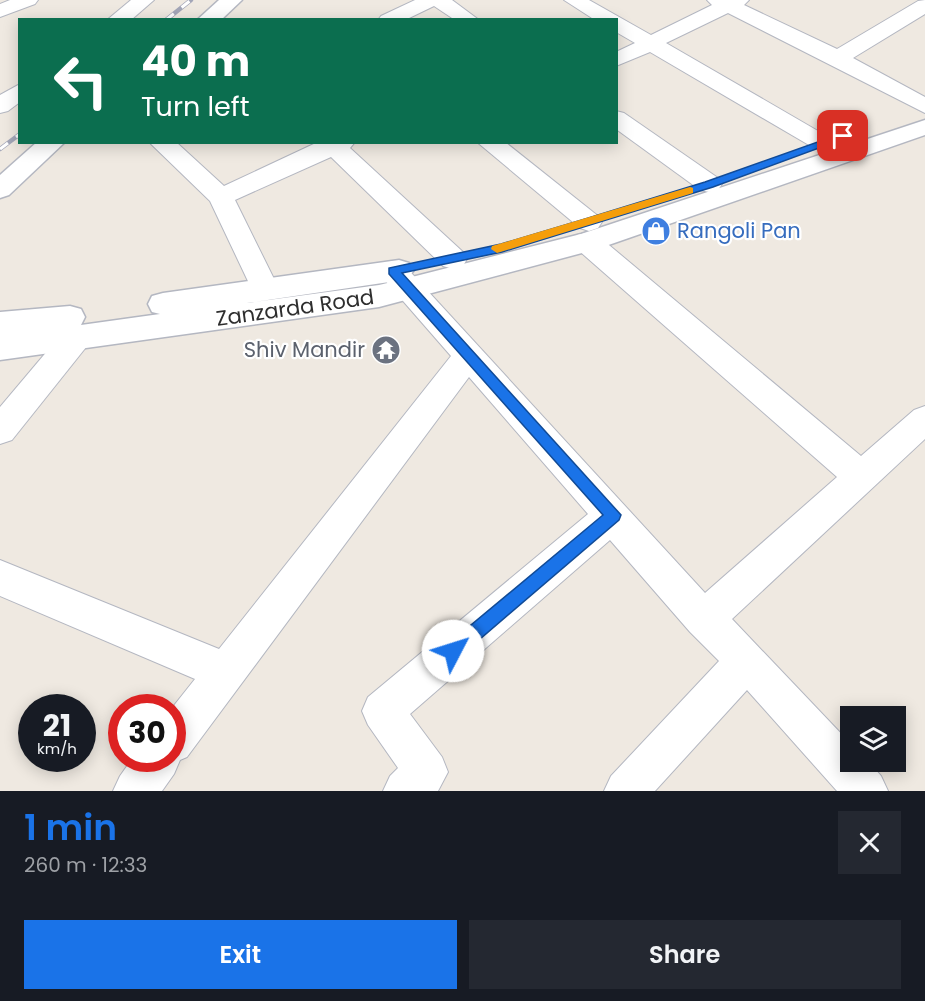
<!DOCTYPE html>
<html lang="en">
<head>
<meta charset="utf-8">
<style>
  body { margin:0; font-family:Poppins,sans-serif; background:#242831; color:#f1f3f6; height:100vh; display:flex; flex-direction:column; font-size:22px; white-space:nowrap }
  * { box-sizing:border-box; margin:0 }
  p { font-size:20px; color:#9ea1a6 }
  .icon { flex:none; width:33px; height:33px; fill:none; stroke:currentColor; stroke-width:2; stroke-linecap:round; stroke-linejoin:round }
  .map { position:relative; height:791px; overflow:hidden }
  .details { display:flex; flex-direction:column; background:#171b24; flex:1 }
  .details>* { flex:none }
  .banner { position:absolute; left:18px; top:18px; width:600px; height:126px; border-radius:0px; box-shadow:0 3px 15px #0003; background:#0b6e4f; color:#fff; overflow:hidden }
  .buttons { position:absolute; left:840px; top:706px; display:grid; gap:12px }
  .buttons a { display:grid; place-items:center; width:66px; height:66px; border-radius:0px; background:#171b24; box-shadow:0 3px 15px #0003; font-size:30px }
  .speed { position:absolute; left:18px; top:694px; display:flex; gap:12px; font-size:30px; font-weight:700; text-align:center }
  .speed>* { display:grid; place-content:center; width:78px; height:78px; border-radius:50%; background:#171b24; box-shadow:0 3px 15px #0003; line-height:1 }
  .speed small { font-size:15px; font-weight:400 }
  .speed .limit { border:9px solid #d22; background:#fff; color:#111 }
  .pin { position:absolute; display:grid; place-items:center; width:51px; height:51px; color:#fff; margin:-26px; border-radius:12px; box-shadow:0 3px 9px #0006 }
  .me { position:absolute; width:66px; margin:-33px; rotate:50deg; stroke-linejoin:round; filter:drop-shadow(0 0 4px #0008) }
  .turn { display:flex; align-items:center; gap:21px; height:126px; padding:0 24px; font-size:27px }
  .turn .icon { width:78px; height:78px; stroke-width:2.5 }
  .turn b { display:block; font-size:42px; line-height:51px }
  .round { display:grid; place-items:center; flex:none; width:63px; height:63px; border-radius:0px; background:#242831 }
  .head { display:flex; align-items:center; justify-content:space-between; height:102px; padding:0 24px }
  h1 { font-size:36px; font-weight:600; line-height:45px; color:#1a73e8 }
  .primary-button { display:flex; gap:12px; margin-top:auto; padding:12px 24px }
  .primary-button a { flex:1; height:69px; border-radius:0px; background:#1a73e8; color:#fff; font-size:24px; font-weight:600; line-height:69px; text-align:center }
  .primary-button a+a { background:#242831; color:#f1f3f6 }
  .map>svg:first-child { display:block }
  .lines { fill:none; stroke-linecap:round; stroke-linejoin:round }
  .street-casing { stroke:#b4b7c1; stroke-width:2 }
  .secondary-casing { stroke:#b4b7c1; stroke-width:3 }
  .street { fill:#fff; fill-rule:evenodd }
  .secondary { fill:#fff; fill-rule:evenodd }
  .rail-casing { stroke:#a3a6b8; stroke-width:4.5 }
  .rail { stroke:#fff; stroke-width:3; stroke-dasharray:10; stroke-linecap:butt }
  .route { fill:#1a73e8; stroke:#114b97; stroke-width:1.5 }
  .slow { fill:#f59e0b }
  .labels { text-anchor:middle; stroke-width:4.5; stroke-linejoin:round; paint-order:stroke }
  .shop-label { font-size:21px; fill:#366cbe; stroke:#fff; text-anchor:start }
  .street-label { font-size:21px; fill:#2e2e2e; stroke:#fff }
  .worship-label { font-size:21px; fill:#5b616d; stroke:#fff; text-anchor:end }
</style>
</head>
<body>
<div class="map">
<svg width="925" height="791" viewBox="0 0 925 791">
  <rect width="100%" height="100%" fill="#efe9e1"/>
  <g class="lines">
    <g class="street-casing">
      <g id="street">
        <polygon points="10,0 38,0 35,4 0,17 0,4"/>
        <polygon points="131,0 154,0 131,20 107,20"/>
        <polygon points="415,0 452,0 479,20 455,20 434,6 405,20 378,20 381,16"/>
        <polygon points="564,0 589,0 651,35 712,5 707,0 749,0 744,5 837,49 918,1 925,0 925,14 853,58 925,97 925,113 728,13 666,43 830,138 834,143 830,148 822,150 814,148 650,52 616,66 616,52 635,43 616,32 616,20 595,20"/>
        <polygon points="20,84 20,102 8,111 0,113 0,95"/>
        <polygon points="616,111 624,113 718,178 722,184 718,190 709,192 700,190 616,129"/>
        <polygon points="149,142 176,142 224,186 318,142 355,142 350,148 463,252 467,259 463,266 453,269 443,266 331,157 235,200 279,289 275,296 265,299 255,296 210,201"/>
        <polygon points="477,142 505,142 598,216 602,222 598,228 589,231 580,228"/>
        <polygon points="587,233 597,235 861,456 914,410 925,406 925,439 732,619 850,743 850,762 869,762 881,776 888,791 837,791 747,690 655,791 604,791 611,776 719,661 690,632 610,540 410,714 442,757 448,772 438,791 383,791 390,776 398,768 368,725 362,711 368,697 588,514 469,377 187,757 180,760 174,774 162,791 113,791 120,776 132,759 172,759 172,708 195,679 0,596 0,560 219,649 451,356 383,278 379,271 383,264 393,261 403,264 705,593 837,477 577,249 574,242 577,235"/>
        <polygon points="76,327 87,330 91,338 87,346 12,440 0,444 0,407 65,330"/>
      </g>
    </g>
    <g class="secondary-casing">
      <g id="secondary">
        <polygon points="219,0 242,0 221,20 197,20"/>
        <path d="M925 120V135L597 249 379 307 0 360V336L8 335 0 336V312L70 306 81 309 85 317 81 325 160 314 152 312 148 304 152 296 163 293 399 260 409 263 414 270 408 278 581 234ZM396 281 379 285 247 303Z"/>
        <polygon points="37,142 65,142 9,195 0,198 0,175"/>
      </g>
    </g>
    <use href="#street" class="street"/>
    <use href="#secondary" class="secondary"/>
    <g class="rail-casing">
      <g id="rail">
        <polyline points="166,20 191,0"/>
        <polyline points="0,149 20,134"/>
      </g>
    </g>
    <use href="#rail" class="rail"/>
  </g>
  <polygon class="route" points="843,133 846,134 846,138 713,187 593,224 502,252 402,273 621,515 619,520 459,657 453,659 447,657 445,651 447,645 603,515 389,274 389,268 501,244 585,219 705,182"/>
  <polygon class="slow" points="690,187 693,188 693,193 497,253 491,249 492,246"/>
  <defs>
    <g id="shop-disc" transform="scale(1.5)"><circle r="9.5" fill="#3f7fe0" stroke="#fff"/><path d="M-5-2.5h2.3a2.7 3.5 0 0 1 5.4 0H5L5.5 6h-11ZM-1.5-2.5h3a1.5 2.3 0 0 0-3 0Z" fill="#fff"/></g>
    <g id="temple-disc" transform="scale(1.5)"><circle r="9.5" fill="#6b7280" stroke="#fff"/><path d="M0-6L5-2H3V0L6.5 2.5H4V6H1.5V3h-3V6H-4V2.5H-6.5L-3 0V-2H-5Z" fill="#fff"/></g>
  </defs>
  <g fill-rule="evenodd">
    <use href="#shop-disc" x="656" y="231"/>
    <use href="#temple-disc" x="386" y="350"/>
  </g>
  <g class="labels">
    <g class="shop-label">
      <text x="677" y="238">Rangoli Pan</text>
    </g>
    <g class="street-label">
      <text transform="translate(295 308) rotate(-8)" y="7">Zanzarda Road</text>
    </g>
    <g class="worship-label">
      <text x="365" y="357">Shiv Mandir</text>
    </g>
  </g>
</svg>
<div class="buttons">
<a><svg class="icon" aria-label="layers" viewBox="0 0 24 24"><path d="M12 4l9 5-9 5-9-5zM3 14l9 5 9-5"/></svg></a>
</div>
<div class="speed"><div>21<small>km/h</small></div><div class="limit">30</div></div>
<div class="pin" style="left:843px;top:136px;background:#d93025"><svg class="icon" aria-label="arrive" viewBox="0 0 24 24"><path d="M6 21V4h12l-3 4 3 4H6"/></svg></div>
<svg class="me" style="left:453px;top:651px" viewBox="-20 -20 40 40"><circle r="19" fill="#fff"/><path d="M0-13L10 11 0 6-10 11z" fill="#1a73e8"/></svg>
<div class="banner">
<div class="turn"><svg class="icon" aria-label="left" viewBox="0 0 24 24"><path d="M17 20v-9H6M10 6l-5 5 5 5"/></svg><div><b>40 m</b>Turn left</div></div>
</div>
</div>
<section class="details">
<div class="head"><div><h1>1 min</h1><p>260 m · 12:33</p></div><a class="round"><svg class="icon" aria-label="close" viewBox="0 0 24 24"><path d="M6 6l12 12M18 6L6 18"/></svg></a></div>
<div class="primary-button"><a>Exit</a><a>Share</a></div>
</section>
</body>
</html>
